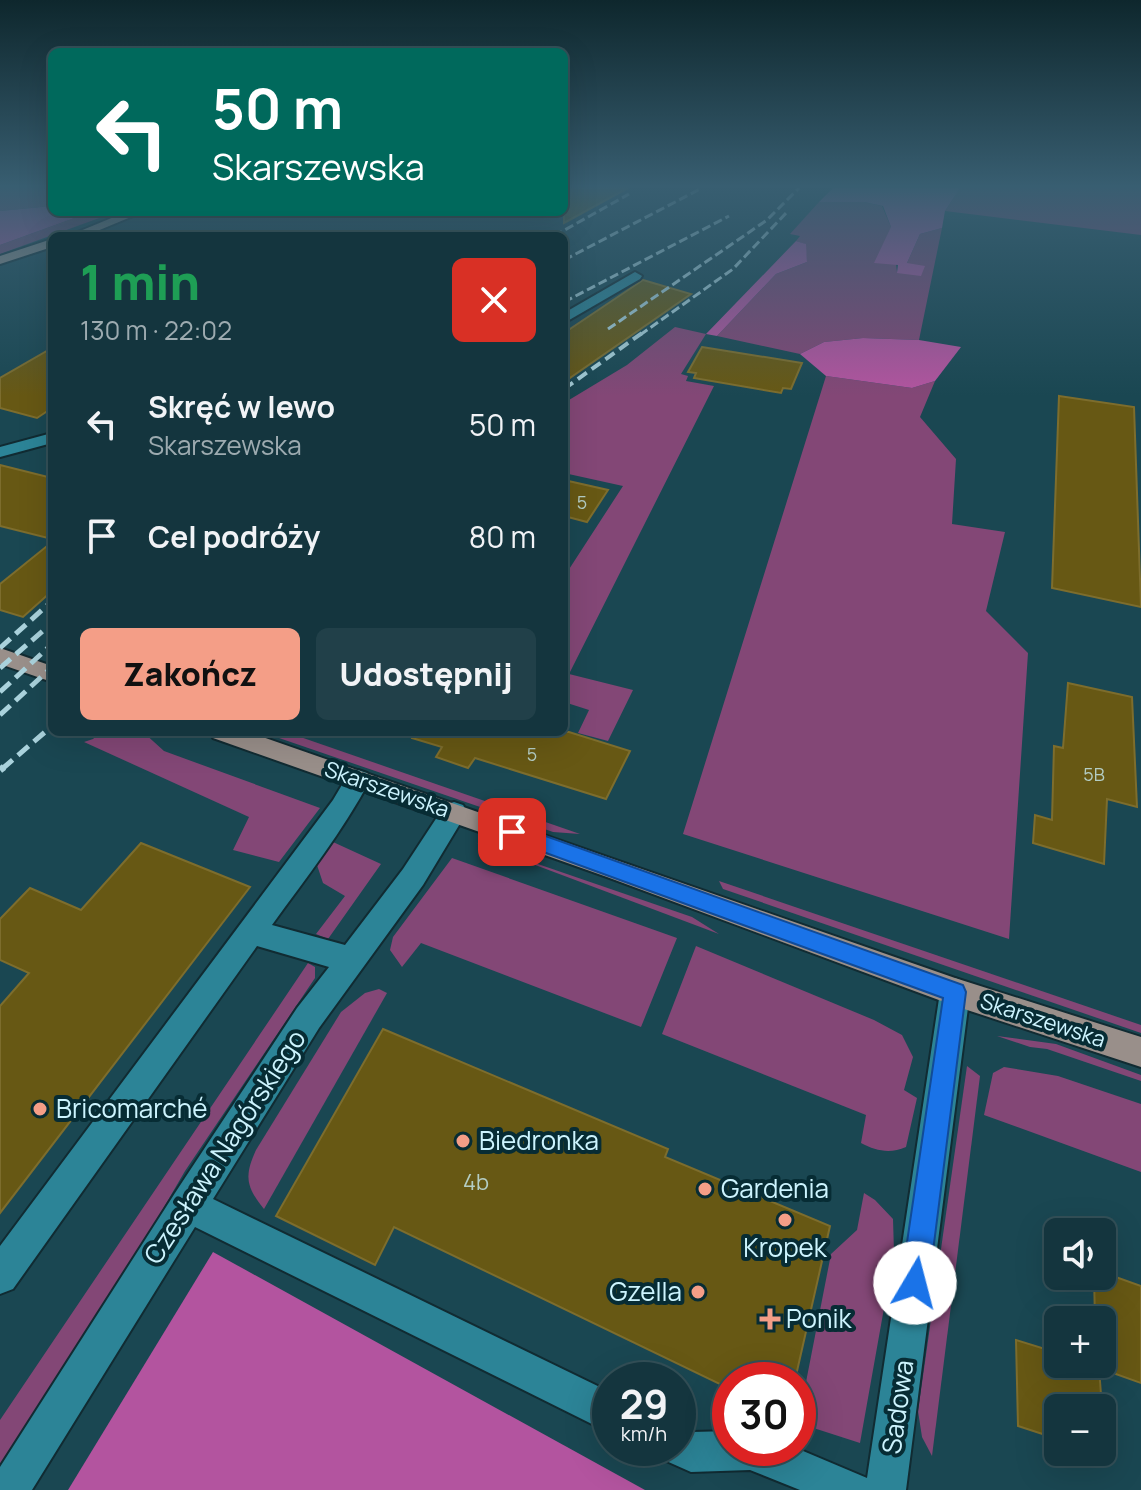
<!DOCTYPE html>
<html lang="pl">
<head>
<meta charset="utf-8">
<style>
  body { margin:0; font-family:Manrope,sans-serif; background:#214049; color:#f1f3f6; height:100vh; display:flex; flex-direction:column; font-size:30px; white-space:nowrap }
  * { box-sizing:border-box; margin:0 }
  p { font-size:26px; color:#9dabb0 }
  .icon { flex:none; width:44px; height:44px; fill:none; stroke:currentColor; stroke-width:2; stroke-linecap:round; stroke-linejoin:round }
  .map { position:relative; flex:1; overflow:hidden }
  .details { position:absolute; left:48px; top:232px; width:520px; height:504px; display:flex; flex-direction:column; background:#14353e; border-radius:12px; box-shadow:0 8px 32px #0002,0 0 0 2px #335058 }
  .details>* { flex:none }
  .banner { position:absolute; left:48px; top:48px; width:520px; height:168px; border-radius:12px; box-shadow:0 8px 32px #0002,0 0 0 2px #335058; background:#00695c; color:#fff; overflow:hidden }
  .buttons { position:absolute; left:1044px; top:1218px; display:grid; gap:16px }
  .buttons a { display:grid; place-items:center; width:72px; height:72px; border-radius:12px; background:#14353e; box-shadow:0 8px 32px #0002,0 0 0 2px #335058; font-size:40px }
  .speed { position:absolute; left:592px; top:1362px; display:flex; gap:16px; font-size:40px; font-weight:700; text-align:center }
  .speed>* { display:grid; place-content:center; width:104px; height:104px; border-radius:50%; background:#14353e; box-shadow:0 8px 32px #0002,0 0 0 2px #335058; line-height:1 }
  .speed small { font-size:20px; font-weight:400 }
  .speed .limit { border:12px solid #d22; background:#fff; color:#111 }
  .pin { position:absolute; display:grid; place-items:center; width:68px; height:68px; color:#fff; margin:-34px; border-radius:16px; box-shadow:0 4px 12px #0006 }
  .me { position:absolute; width:88px; margin:-44px; rotate:8deg; stroke-linejoin:round; filter:drop-shadow(0 0 6px #0008) }
  .turn { display:flex; align-items:center; gap:28px; height:168px; padding:0 32px; font-size:36px }
  .turn .icon { width:104px; height:104px; stroke-width:2.5 }
  .turn b { display:block; font-size:56px; line-height:68px }
  .round { display:grid; place-items:center; flex:none; width:84px; height:84px; border-radius:12px; background:#214049 }
  .headline { display:flex; align-items:center; justify-content:space-between; height:136px; padding:0 32px }
  h1 { font-size:48px; font-weight:800; line-height:60px; color:#1e9e55 }
  .cta { display:flex; gap:16px; margin-top:auto; padding:16px 32px }
  .cta a { flex:1; height:92px; border-radius:12px; background:#f49e87; color:#111; font-size:32px; font-weight:800; line-height:92px; text-align:center }
  .cta a+a { background:#214049; color:#f1f3f6 }
  ul { padding:0; list-style:none }
  li { display:flex; align-items:center; gap:24px; height:112px; padding:0 32px }
  li div { flex:1 }
  li b { display:block; font-size:30px }
  li em { font-style:normal }
  .map>svg:first-child { display:block }
  .green { fill:#834776 }
  .forest { fill:#b3549f }
  .building { fill:#675814; stroke:#7d6d2d; stroke-width:2 }
  .lines { fill:none; stroke-linecap:round; stroke-linejoin:round }
  .minor-casing { stroke:#112b32; stroke-width:4 }
  .major-casing { stroke:#112b32; stroke-width:4 }
  .minor { fill:#2c8497; fill-rule:evenodd }
  .major { fill:#998f8a; fill-rule:evenodd }
  .rail-far3 { stroke:#aad2dc; stroke-width:3; stroke-dasharray:9 4; stroke-linecap:butt }
  .rail-far2 { stroke:#aad2dc; stroke-width:4; stroke-dasharray:11 6; stroke-linecap:butt }
  .rail-far1 { stroke:#aad2dc; stroke-width:5; stroke-dasharray:14 7; stroke-linecap:butt }
  .rail { stroke:#aad2dc; stroke-width:7; stroke-dasharray:19 9; stroke-linecap:butt }
  .route { fill:#1a73e8; stroke:#114b97; stroke-width:2 }
  .poi-dot { fill:#f49e87; stroke:#072c34; stroke-width:3 }
  .labels { text-anchor:middle; stroke-width:8; stroke-linejoin:round; paint-order:stroke }
  .number-label { font-size:18px; fill:#b4cdc4 }
  .street-label { font-size:22px; fill:#cdf4fe; stroke:#072c34 }
  .near-number-label { font-size:22px; fill:#b4cdc4 }
  .near-poi-label { font-size:26px; fill:#cdf4fe; stroke:#072c34; text-anchor:start }
  .near-street-label { font-size:26px; fill:#cdf4fe; stroke:#072c34 }
</style>
</head>
<body>
<div class="map">
<svg width="1141" height="1490" viewBox="0 0 1141 1490">
  <rect width="100%" height="100%" fill="#1a4752"/>
  <g class="green">
    <polygon points="0,188 52,188 52,206 0,211"/>
    <polygon points="960,188 1141,188 1141,235 945,211"/>
    <polygon points="819,202 864,202 882,206 891,227 897,272 907,263 920,234 942,228 919,340 863,338 824,342 800,354 717,336 776,274 807,262 805,244 796,241 800,236 790,234"/>
    <polygon points="91,212 116,212 0,254 0,245"/>
    <polygon points="675,327 706,334 681,374 688,376 686,381 714,386 569,674 633,690 608,741 578,733 589,710 564,702 564,577 623,486 564,473 564,403 627,365"/>
    <polygon points="826,376 912,388 935,381 920,417 956,459 952,524 1005,532 986,611 1028,653 1009,939 683,834"/>
    <polygon points="100,732 143,732 164,751 320,808 279,862 233,850 249,817 84,742 93,739"/>
    <polygon points="279,732 286,732 580,834 553,832 279,738"/>
    <polygon points="333,842 381,864 328,939 316,934 345,896 323,883 316,862"/>
    <polygon points="474,842 692,917 719,934"/>
    <polygon points="452,858 677,938 641,1027 421,943 402,967 390,950 393,937"/>
    <polygon points="719,881 1141,1025 1141,1033 723,889"/>
    <path d="M696 946 874 1020 902 1035 913 1057 904 1090 917 1098 906 1147C890 1154 876 1151 861 1143L866 1115 662 1034Z"/>
    <polygon points="308,963 315,967 315,978 185,1171 97,1322 0,1470 0,1420"/>
    <path d="M379 989 387 993 264 1209C246 1187 244 1176 256 1150L341 1012 365 993Z"/>
    <polygon points="997,1036 1056,1044 1141,1075 1141,1081 1047,1049 1030,1047"/>
    <polygon points="967,1066 980,1076 932,1456 922,1437 918,1411"/>
    <polygon points="1004,1067 1058,1076 1141,1104 1141,1172 984,1115 993,1073"/>
    <polygon points="864,1193 875,1200 893,1219 894,1252 860,1443 798,1423 831,1254 857,1230"/>
  </g>
  <g class="forest">
    <polygon points="833,188 960,188 945,211 942,228 920,234 907,263 925,266 921,276 897,273 898,265 874,263 891,227 883,206 864,202 819,202"/>
    <polygon points="52,206 52,212 91,212 0,245 0,211"/>
    <polygon points="796,241 806,244 807,262 776,274 717,336 706,334"/>
    <polygon points="863,338 919,340 961,347 935,381 912,388 826,376 800,354 824,342"/>
    <polygon points="213,1252 645,1490 68,1490"/>
  </g>
  <g class="building">
    <polygon points="564,188 628,188 564,223"/>
    <polygon points="643,280 691,294 564,382 564,333"/>
    <polygon points="702,347 802,363 791,389 783,388 781,393 694,378 696,373 688,372"/>
    <polygon points="52,348 52,408 37,418 0,408 0,378"/>
    <polygon points="1059,396 1134,407 1141,607 1052,588"/>
    <polygon points="0,465 52,478 52,539 0,526"/>
    <polygon points="564,480 608,490 587,522 564,516"/>
    <polygon points="52,542 52,591 23,617 0,610 0,584"/>
    <polygon points="1068,683 1132,697 1137,807 1107,799 1104,864 1033,843 1035,815 1052,820 1054,746 1063,748"/>
    <polygon points="413,732 569,732 630,751 606,799 475,758 468,768 436,757 442,747 412,738"/>
    <polygon points="141,843 250,887 0,1213 0,1006 29,973 0,960 0,919 30,888 81,910"/>
    <polygon points="383,1029 668,1149 665,1157 830,1226 795,1380 730,1380 730,1389 394,1227 375,1265 276,1216"/>
    <polygon points="1094,1276 1113,1276 1141,1286 1141,1383 1099,1368 1102,1408 1058,1408 1058,1439 1018,1426 1016,1340 1058,1353 1058,1364 1102,1364 1102,1320 1095,1320"/>
  </g>
  <g class="lines">
    <g class="minor-casing">
      <g id="minor">
        <polygon points="635,272 642,276 640,279 564,323 564,313"/>
        <polygon points="52,433 52,443 0,457 0,447"/>
        <path d="M358 770 367 773 370 780C343 831 306 878 272 925L345 945 403 869 445 805 454 802 463 805 467 812 423 885 319 1028 213 1199 610 1392V1433L195 1227 32 1490H0V1467L175 1193 297 1008 329 967 257 946 13 1289 0 1294V1246L333 800 349 773Z"/>
        <polygon points="955,978 965,982 970,992 906,1490 800,1490 750,1470 691,1472 664,1460 659,1448 678,1448 678,1426 692,1432 730,1431 730,1448 796,1448 867,1478 940,992 945,982"/>
      </g>
    </g>
    <g class="major-casing">
      <g id="major">
        <polygon points="126,212 143,212 85,236 68,236"/>
        <polygon points="52,239 52,247 0,264 0,256"/>
        <polygon points="0,648 52,666 52,682 0,664"/>
        <polygon points="209,732 248,732 955,978 1141,1037 1141,1067 955,1006 607,877 213,738"/>
      </g>
    </g>
    <use href="#minor" class="minor"/>
    <use href="#major" class="major"/>
    <g class="rail-far3">
      <polyline points="554,236 629,194"/>
      <polyline points="564,260 702,188"/>
      <polyline points="564,302 729,216"/>
      <polyline points="608,329 767,220 799,188"/>
      <polyline points="640,335 733,269 788,211"/>
    </g>
    <g class="rail-far2">
      <polyline points="564,373 568,370"/>
      <polyline points="564,389 642,333"/>
    </g>
    <g class="rail-far1">
      <polyline points="0,648 52,601"/>
      <polyline points="0,668 52,623"/>
      <polyline points="0,692 52,644"/>
      <polyline points="0,715 52,667"/>
      <polyline points="2,769 52,726"/>
    </g>
    <polyline class="rail" points="0,770 4,767"/>
  </g>
  <linearGradient id="sky" x2="0" y2="1"><stop stop-color="#0e272d"/><stop offset="0.47" stop-color="#385e71"/><stop offset="1" stop-color="#385e71" stop-opacity="0"/></linearGradient>
  <rect width="1141" height="396" fill="url(#sky)"/>
  <polygon class="route" points="512,824 963,985 966,992 929,1283 925,1292 915,1296 905,1292 901,1283 943,998 505,838 503,832 505,827"/>
  <g class="poi-dot">
    <circle cx="40" cy="1109" r="8"/>
    <circle cx="463" cy="1141" r="8"/>
    <circle cx="705" cy="1189" r="8"/>
    <circle cx="785" cy="1220" r="8"/>
    <circle cx="698" cy="1292" r="8"/>
    <path d="M766 1307h8v8h8v8h-8v8h-8v-8h-8v-8h8z"/>
  </g>
  <g class="labels">
    <g class="number-label">
      <text x="582" y="509">5</text>
      <text x="532" y="761">5</text>
      <text x="1094" y="781">5B</text>
    </g>
    <g class="street-label">
      <text transform="translate(387 789) rotate(19)" y="8">Skarszewska</text>
      <text transform="translate(1043 1020) rotate(18)" y="8">Skarszewska</text>
    </g>
    <g class="near-number-label">
      <text x="476" y="1190">4b</text>
    </g>
    <g class="near-poi-label">
      <text x="56" y="1118">Bricomarché</text>
      <text x="479" y="1150">Biedronka</text>
      <text x="721" y="1198">Gardenia</text>
      <text x="785" y="1257" text-anchor="middle">Kropek</text>
      <text x="682" y="1301" text-anchor="end">Gzella</text>
      <text x="786" y="1328">Ponik</text>
    </g>
    <g class="near-street-label">
      <text transform="translate(225 1147) rotate(-57)" y="9">Czesława Nagórskiego</text>
      <text transform="translate(898 1407) rotate(-82)" y="9">Sadowa</text>
    </g>
  </g>
</svg>
<div class="buttons">
<a><svg class="icon" aria-label="sound" viewBox="0 0 24 24"><path d="M4 9h4l5-4v14l-5-4H4zM17 9q2 3 0 6"/></svg></a>
<a>+</a>
<a>−</a>
</div>
<div class="speed"><div>29<small>km/h</small></div><div class="limit">30</div></div>
<div class="pin" style="left:512px;top:832px;background:#d93025"><svg class="icon" aria-label="arrive" viewBox="0 0 24 24"><path d="M6 21V4h12l-3 4 3 4H6"/></svg></div>
<svg class="me" style="left:915px;top:1283px" viewBox="-20 -20 40 40"><circle r="19" fill="#fff"/><path d="M0-13L10 11 0 6-10 11z" fill="#1a73e8"/></svg>
<div class="banner">
<div class="turn"><svg class="icon" aria-label="left" viewBox="0 0 24 24"><path d="M17 20v-9H6M10 6l-5 5 5 5"/></svg><div><b>50 m</b>Skarszewska</div></div>
</div>
<section class="details">
<div class="headline"><div><h1>1 min</h1><p>130 m · 22:02</p></div><a class="round" style="background:#d93025;color:#fff"><svg class="icon" aria-label="close" viewBox="0 0 24 24"><path d="M6 6l12 12M18 6L6 18"/></svg></a></div>
<ul>
<li><svg class="icon" aria-label="left" viewBox="0 0 24 24"><path d="M17 20v-9H6M10 6l-5 5 5 5"/></svg><div><b>Skręć w lewo</b><p>Skarszewska</p></div><em>50 m</em></li>
<li><svg class="icon" aria-label="arrive" viewBox="0 0 24 24"><path d="M6 21V4h12l-3 4 3 4H6"/></svg><div><b>Cel podróży</b></div><em>80 m</em></li>
</ul>
<div class="cta"><a>Zakończ</a><a>Udostępnij</a></div>
</section>
</div>
</body>
</html>
